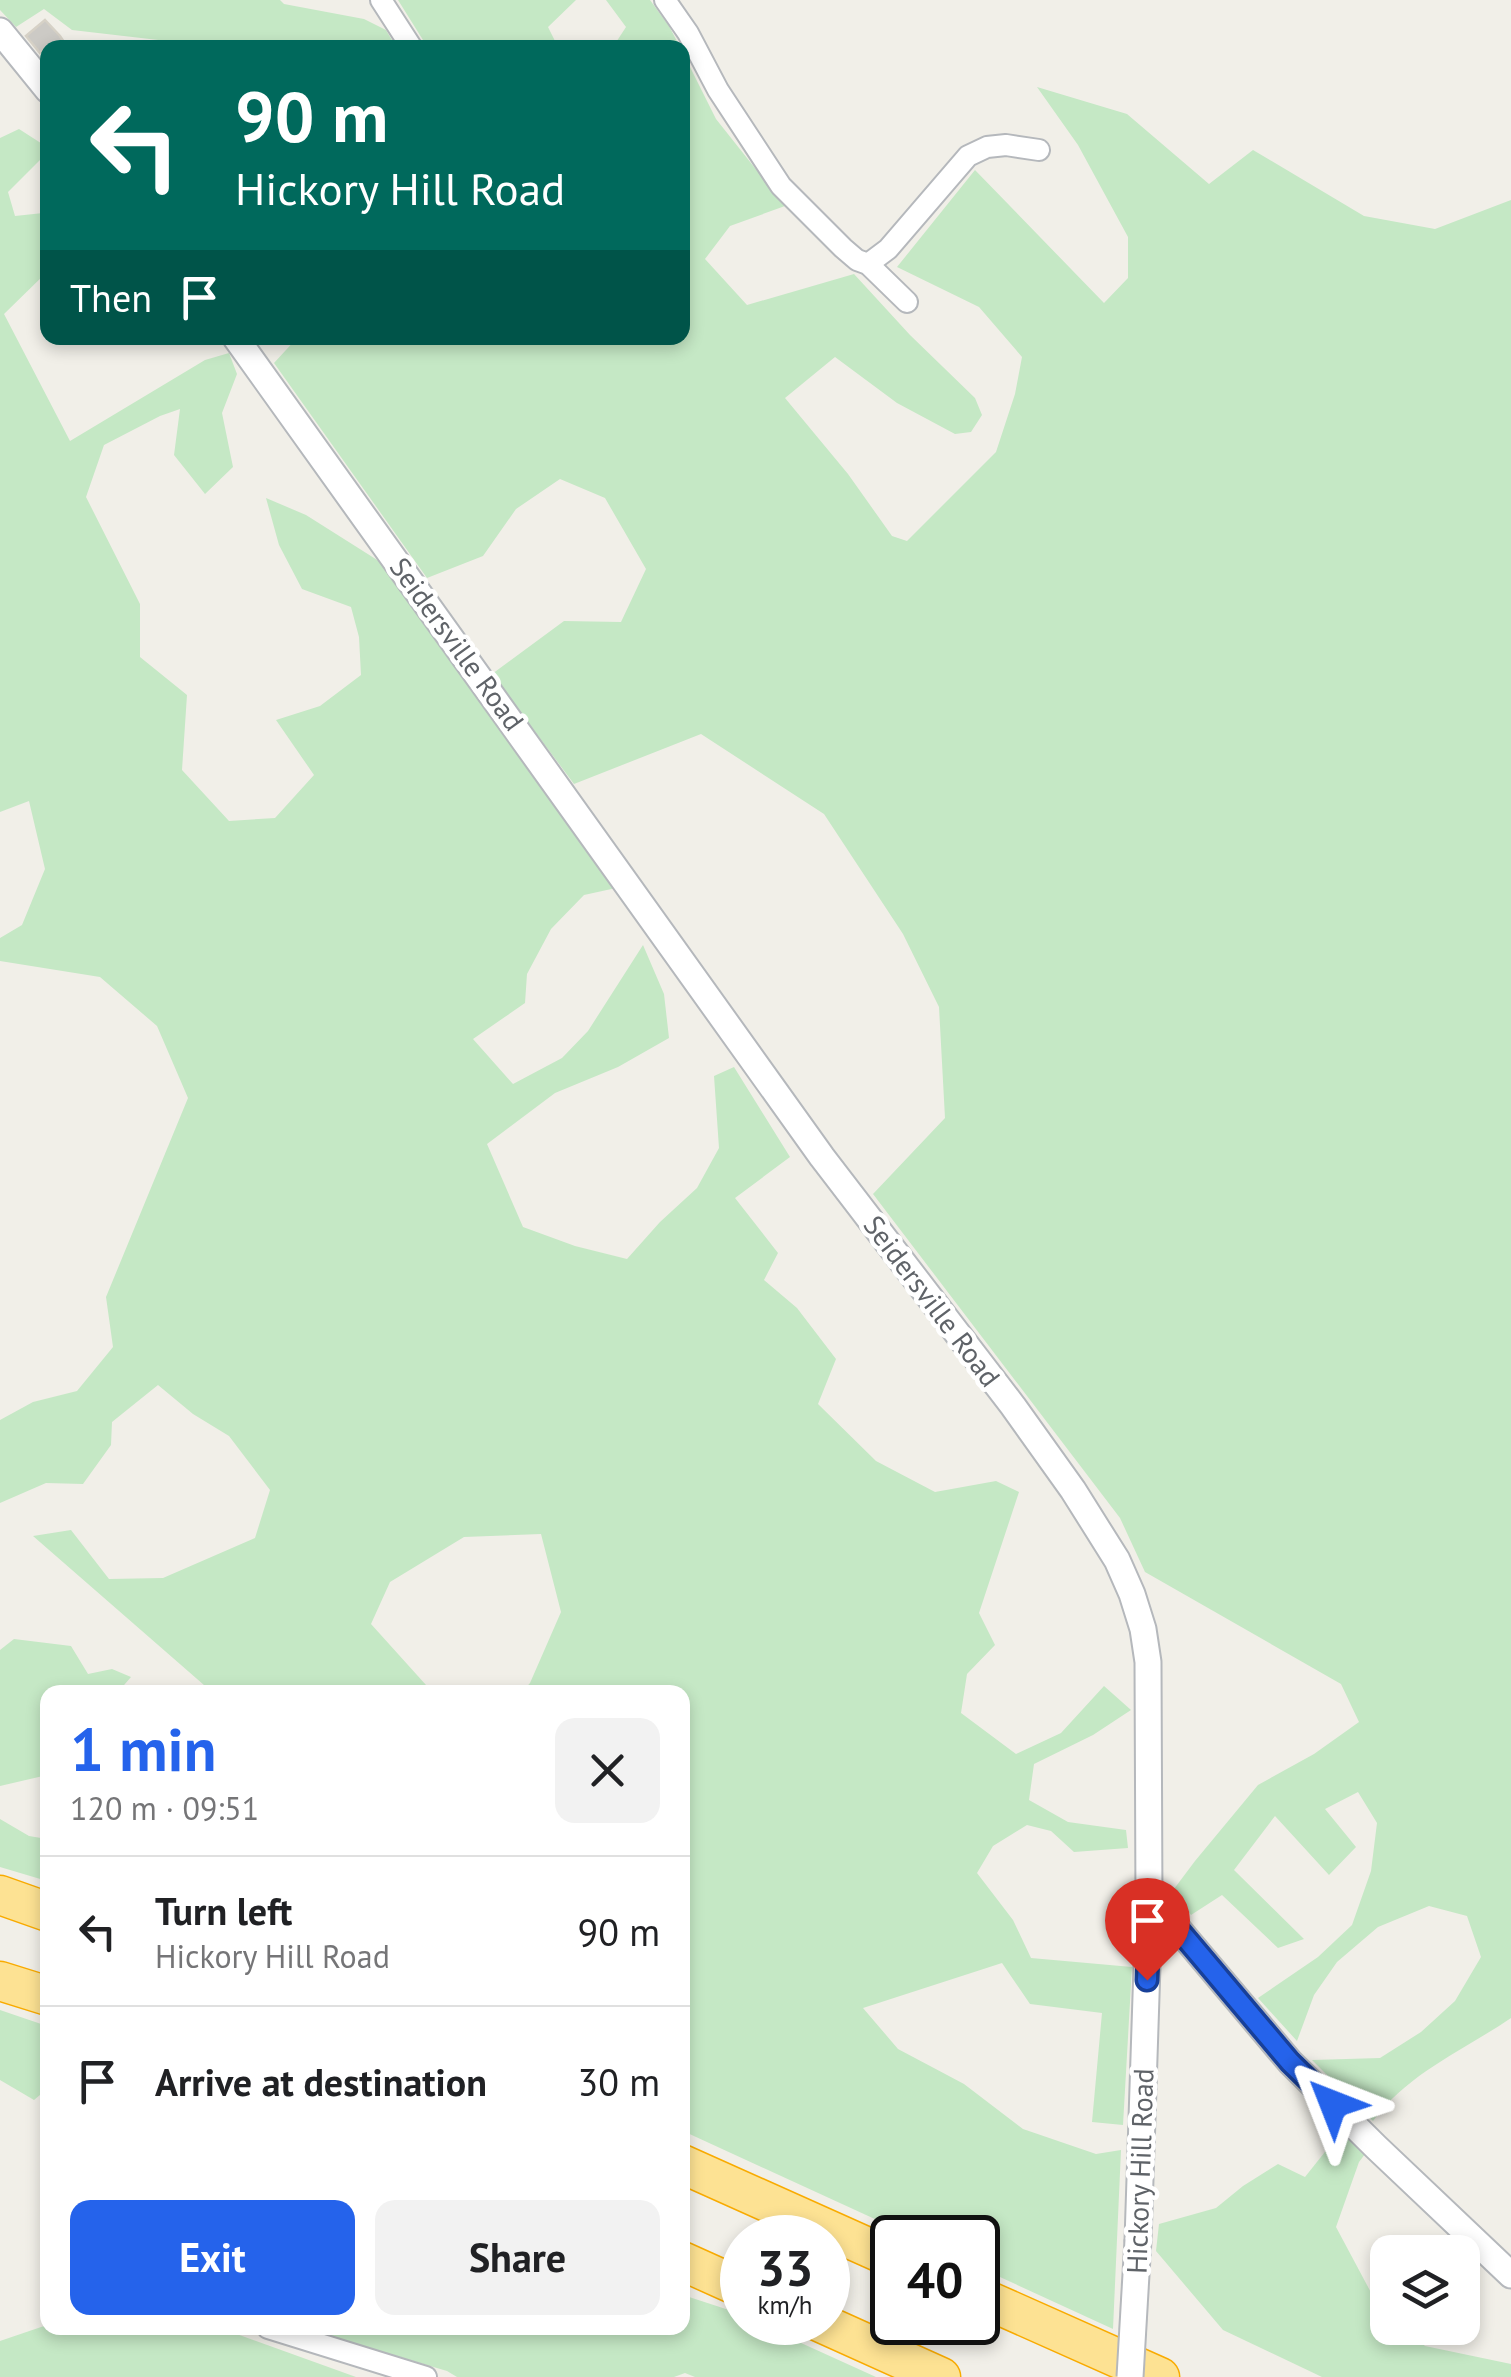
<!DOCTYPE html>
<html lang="en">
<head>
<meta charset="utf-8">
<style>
  body { margin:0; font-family:"PT Sans",sans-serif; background:#f2f2f2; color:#202124; height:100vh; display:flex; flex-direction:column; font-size:38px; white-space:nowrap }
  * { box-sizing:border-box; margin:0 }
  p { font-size:32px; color:#757577 }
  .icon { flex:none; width:55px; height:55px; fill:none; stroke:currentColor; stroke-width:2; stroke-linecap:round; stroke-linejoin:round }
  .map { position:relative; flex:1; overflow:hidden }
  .details { position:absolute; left:40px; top:1685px; width:650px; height:650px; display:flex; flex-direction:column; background:#fff; border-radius:20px; box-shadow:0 5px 15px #0003 }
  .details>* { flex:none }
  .banner { position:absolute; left:40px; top:40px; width:650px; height:305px; border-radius:20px; box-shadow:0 5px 15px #0003; background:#00695c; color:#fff; overflow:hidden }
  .fabs { position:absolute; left:1370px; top:2235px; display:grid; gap:20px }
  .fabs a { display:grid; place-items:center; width:110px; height:110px; border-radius:20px; background:#fff; box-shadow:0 5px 15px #0003; font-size:50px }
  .speed { position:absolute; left:720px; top:2215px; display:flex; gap:20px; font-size:50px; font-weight:700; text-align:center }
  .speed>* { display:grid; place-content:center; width:130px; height:130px; border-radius:50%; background:#fff; box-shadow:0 5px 15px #0003; line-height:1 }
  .speed small { font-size:25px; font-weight:400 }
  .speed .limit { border:5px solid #111; border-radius:15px; background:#fff; color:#111 }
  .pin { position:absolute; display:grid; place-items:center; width:85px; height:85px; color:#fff; margin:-102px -42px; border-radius:50% 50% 50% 0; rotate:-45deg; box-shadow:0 0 10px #0007 }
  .pin .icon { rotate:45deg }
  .me { position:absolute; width:110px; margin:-55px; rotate:315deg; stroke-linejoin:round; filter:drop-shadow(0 0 8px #0008) }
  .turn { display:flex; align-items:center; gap:35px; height:210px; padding:0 30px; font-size:45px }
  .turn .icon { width:130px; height:130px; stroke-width:2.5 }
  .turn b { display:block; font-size:70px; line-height:85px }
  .then { display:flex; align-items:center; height:95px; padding:0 30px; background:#0003; gap:20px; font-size:38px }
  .round { display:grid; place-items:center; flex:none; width:105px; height:105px; border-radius:20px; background:#f2f2f2 }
  .headline { display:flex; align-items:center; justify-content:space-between; height:170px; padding:0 30px }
  h1 { font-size:60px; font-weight:700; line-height:75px; color:#2563eb }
  .primary-button { display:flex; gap:20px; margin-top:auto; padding:20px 30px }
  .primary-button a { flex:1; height:115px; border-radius:20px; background:#2563eb; color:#fff; font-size:40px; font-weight:700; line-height:115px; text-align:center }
  .primary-button a+a { background:#f2f2f2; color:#202124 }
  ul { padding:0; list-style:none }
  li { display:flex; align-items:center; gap:30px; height:150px; padding:0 30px; border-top:2px solid #e0e0e0 }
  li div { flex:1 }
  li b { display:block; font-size:38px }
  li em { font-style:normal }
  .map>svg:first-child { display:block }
  .green { fill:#c5e8c5 }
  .building { fill:#cccac5; stroke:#d6d1c6; stroke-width:2.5 }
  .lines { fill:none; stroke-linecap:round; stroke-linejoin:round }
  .minor-casing { stroke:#b5b8bc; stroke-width:24 }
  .tertiary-casing { stroke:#b5b8bc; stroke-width:29 }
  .motorway-casing { stroke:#f9ab00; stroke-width:41 }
  .minor { stroke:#fff; stroke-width:20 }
  .tertiary { stroke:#fff; stroke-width:25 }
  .motorway { stroke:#fde293; stroke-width:38 }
  .tertiary-bridge-casing { stroke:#b5b8bc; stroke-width:29; stroke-linecap:butt }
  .tertiary-bridge { stroke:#fff; stroke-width:25 }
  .route-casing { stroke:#184099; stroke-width:25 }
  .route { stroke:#2563eb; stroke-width:18 }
  .labels { text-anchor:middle; stroke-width:9; stroke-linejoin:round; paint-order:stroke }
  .street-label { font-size:28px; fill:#5f6368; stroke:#fff }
</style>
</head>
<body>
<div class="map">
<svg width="1511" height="2377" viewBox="0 0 1511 2377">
  <rect width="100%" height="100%" fill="#f1efe8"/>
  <g class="green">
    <polygon points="0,0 280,0 284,4 364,19 386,30 396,47 174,47 167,41 72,30 44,9 16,27 0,10"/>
    <polygon points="398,0 576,0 548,27 558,47 428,48"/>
    <polygon points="606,0 650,0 669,26 680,47 613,47 626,27"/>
    <path d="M683 53 716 119 785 206 730 226 705 259 747 305 854 274 910 335 975 398 982 415 971 432 955 434 897 403 835 357 785 398 848 474 892 536 907 541 996 452 1015 394 1022 357 979 307 897 267 975 170 1104 303 1128 278V237L1078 145 1037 87 1127 114 1209 184 1253 150 1364 216 1435 229 1511 200V2018C1464 2050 1408 2073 1373 2121L1312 2060 1380 2058 1421 2032 1455 2001 1481 1957 1467 1916 1429 1906 1378 1927 1337 1962 1314 1995 1297 2041 1258 1998 1318 1957 1352 1925 1371 1871 1377 1823 1358 1792 1325 1809 1356 1847 1329 1875 1275 1816 1234 1870 1304 1939 1278 1948 1222 1895 1191 1915 1174 1889 1195 1861 1258 1785 1314 1754 1359 1722 1341 1684 1145 1572 1120 1518 873 1194 945 1118 939 1007 903 934 824 814 701 734 574 784 492 674 564 621 621 622 646 569 605 498 560 479 516 509 483 556 427 578 274 363 297 338H682Z"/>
    <polygon points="19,129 47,147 47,153 8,192 15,216 43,213 47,211 47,272 4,314 70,441 205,360 229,353 237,374 222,413 233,467 205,494 174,455 180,409 160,416 104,445 86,497 140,604 140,657 187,695 182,770 229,821 275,818 314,775 276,720 320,706 361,675 359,637 351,607 302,589 279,545 266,498 306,515 382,563 616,888 584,895 551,929 527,974 525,1003 473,1039 513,1084 562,1058 588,1031 643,945 664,994 669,1038 618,1067 555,1093 487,1144 523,1227 575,1246 627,1259 660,1222 697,1188 719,1148 714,1076 734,1067 790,1157 735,1198 778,1253 764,1280 797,1308 836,1359 818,1404 876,1461 935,1492 996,1481 1019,1492 979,1613 995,1645 967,1674 961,1713 1016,1754 1061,1733 1104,1686 1131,1710 1093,1735 1034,1764 1029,1800 1068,1822 1126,1830 1128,1848 1074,1852 1051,1831 1027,1825 993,1846 977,1873 1013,1920 1031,1958 1132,1967 1123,2125 1092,2122 1102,2013 1030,2004 1002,1963 863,2008 898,2049 964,2084 1023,2129 1096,2154 1121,2150 1113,2329 978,2267 978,2238 914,2237 683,2131 682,1692 522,1692 530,1683 561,1612 541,1534 464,1537 390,1582 371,1624 426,1685 417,1692 212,1692 33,1536 71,1530 109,1579 163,1578 255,1538 270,1490 229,1436 193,1414 158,1385 112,1422 111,1445 83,1484 46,1483 0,1503 0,1420 33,1402 77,1391 113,1347 106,1297 188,1098 157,1026 100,977 0,961 0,938 22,925 45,869 29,801 0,812 0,138"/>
    <polygon points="14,1639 71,1646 88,1674 112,1669 131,1677 118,1692 48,1692 47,1772 43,1776 0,1786 0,1650"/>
    <polygon points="0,1819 29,1836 47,1839 47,1881 0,1867"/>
    <polygon points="0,2010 47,2026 47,2089 34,2100 0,2080"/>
    <polygon points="1344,2128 1368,2150 1359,2162 1336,2227 1375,2300 1387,2312 1388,2328 1405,2328 1425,2346 1511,2364 1511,2377 1322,2377 1223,2330 1156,2251 1159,2224 1216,2208 1243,2186 1278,2164 1305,2177"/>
    <polygon points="683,2295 735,2312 742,2316 742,2322 757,2323 876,2377 695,2377 685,2373 674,2377 457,2377 447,2371 302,2328 682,2328"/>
    <polygon points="47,2325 48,2328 220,2328 356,2377 0,2377 0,2341"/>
  </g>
  <polygon class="building" points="45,20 60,36 68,48 46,48 40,53 26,36"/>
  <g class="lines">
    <g class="minor-casing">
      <g id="minor">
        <polyline points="381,0 412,48"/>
        <polyline points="665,0 688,33 718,90 781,186 843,248 857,260 868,264 907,302"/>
        <polyline points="868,264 888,249 968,156 987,147 1006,145 1039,150"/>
        <polyline points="268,2328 426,2377"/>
      </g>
    </g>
    <g class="tertiary-casing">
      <g id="tertiary">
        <polyline points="0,31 48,90"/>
        <polyline points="236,338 822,1157 1013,1406 1073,1490 1117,1560 1132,1594 1143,1629 1148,1662 1149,1905 1138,2240"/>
        <polyline points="1149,1905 1162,1910 1290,2062 1376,2147 1511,2275"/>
      </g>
    </g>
    <g class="motorway-casing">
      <g id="motorway">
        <polyline points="0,1895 48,1912"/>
        <polyline points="0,1981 48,1996"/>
        <polyline points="682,2164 892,2258"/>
        <polyline points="682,2261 742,2288"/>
        <polyline points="978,2296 1160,2377"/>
        <polyline points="819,2322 941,2377"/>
      </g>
    </g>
    <use href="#minor" class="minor"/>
    <use href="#tertiary" class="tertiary"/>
    <use href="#motorway" class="motorway"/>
    <g class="tertiary-bridge-casing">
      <polyline id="tertiary-bridge" points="1130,2377 1138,2240"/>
    </g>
    <use href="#tertiary-bridge" class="tertiary-bridge"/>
  </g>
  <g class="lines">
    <g class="route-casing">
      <polyline id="route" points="1147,1980 1150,1905 1162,1910 1290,2062 1333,2104"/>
    </g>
    <use href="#route" class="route"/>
  </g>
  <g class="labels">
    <g class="street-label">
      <text transform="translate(457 644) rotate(54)" y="10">Seidersville Road</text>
      <text transform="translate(932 1301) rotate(53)" y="10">Seidersville Road</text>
      <text transform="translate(1140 2171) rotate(-88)" y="10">Hickory Hill Road</text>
    </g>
  </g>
</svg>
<div class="fabs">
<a><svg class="icon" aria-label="layers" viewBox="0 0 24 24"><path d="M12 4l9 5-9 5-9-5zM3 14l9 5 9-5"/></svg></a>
</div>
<div class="speed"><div>33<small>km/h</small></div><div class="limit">40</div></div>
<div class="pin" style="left:1147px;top:1980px;background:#d93025"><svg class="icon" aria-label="arrive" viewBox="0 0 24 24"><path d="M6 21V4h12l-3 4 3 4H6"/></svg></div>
<svg class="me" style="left:1333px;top:2104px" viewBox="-20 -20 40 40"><path d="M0-17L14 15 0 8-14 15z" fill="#2563eb" stroke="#fff" stroke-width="4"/></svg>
<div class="banner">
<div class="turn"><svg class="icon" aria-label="left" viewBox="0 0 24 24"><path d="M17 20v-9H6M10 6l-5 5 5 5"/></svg><div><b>90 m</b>Hickory Hill Road</div></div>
<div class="then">Then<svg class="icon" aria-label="arrive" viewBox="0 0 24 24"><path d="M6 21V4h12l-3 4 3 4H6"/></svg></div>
</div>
<section class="details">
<div class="headline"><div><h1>1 min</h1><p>120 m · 09:51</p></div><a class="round"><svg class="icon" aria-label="close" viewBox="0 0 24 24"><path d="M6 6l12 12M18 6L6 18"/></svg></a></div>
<ul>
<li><svg class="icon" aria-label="left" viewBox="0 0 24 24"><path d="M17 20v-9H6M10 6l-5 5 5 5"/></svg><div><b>Turn left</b><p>Hickory Hill Road</p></div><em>90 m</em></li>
<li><svg class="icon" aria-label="arrive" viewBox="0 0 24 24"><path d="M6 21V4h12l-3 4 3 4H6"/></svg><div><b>Arrive at destination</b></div><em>30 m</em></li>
</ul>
<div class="primary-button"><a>Exit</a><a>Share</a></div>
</section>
</div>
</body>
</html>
